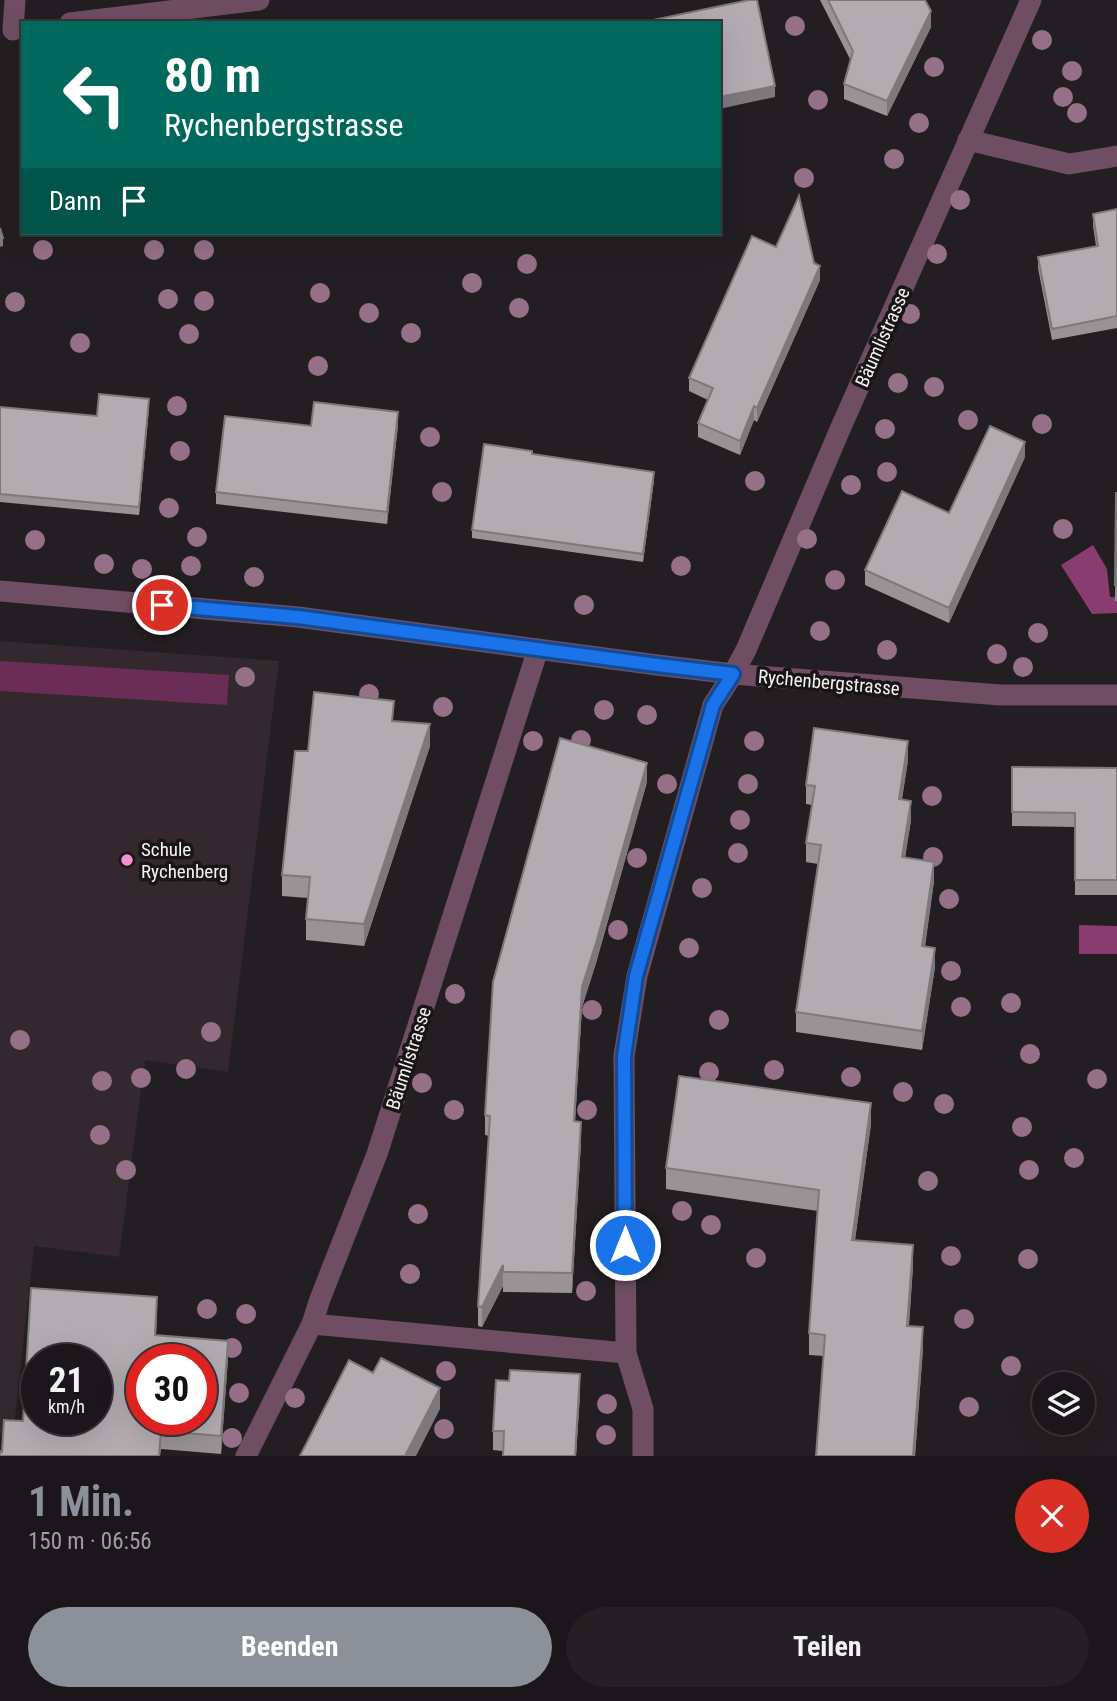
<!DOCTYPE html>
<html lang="de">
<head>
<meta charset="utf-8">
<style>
  body { margin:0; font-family:"Roboto Condensed",sans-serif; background:#231f22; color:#f1f3f6; height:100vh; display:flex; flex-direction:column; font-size:26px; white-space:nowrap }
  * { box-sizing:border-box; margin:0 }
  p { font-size:23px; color:#9f9fa2 }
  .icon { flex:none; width:38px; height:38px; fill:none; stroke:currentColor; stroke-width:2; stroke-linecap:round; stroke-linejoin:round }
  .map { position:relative; height:1456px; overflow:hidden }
  .side { display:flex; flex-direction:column; background:#1a1619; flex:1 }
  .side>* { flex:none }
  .banner { position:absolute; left:21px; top:21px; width:700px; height:214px; border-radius:0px; box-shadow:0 7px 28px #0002,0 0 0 2px #383538; background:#00695c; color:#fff; overflow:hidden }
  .controls { position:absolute; left:1032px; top:1372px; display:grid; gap:14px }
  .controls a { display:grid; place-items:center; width:63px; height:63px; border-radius:50%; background:#1a1619; box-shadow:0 7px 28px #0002,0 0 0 2px #383538; font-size:35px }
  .speed { position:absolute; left:21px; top:1344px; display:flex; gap:14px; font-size:35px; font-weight:700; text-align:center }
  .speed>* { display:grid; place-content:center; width:91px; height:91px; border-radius:50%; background:#1a1619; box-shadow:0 7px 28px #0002,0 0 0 2px #383538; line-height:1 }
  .speed small { font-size:18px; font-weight:400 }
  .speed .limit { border:10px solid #d22; background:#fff; color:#111 }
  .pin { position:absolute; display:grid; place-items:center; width:60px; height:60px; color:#fff; margin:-30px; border:4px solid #fff; border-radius:50%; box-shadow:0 2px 7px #0007 }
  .me { position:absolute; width:77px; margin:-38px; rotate:0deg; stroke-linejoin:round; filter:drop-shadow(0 0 5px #0008) }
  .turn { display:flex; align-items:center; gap:24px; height:147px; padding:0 28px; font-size:32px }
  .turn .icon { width:91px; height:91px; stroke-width:2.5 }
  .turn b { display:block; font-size:49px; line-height:60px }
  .then { display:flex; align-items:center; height:66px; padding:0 28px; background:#0003; gap:14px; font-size:26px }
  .round { display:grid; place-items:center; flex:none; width:74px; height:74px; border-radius:37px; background:#231f22 }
  .head { display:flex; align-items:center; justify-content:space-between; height:119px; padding:0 28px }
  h1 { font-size:42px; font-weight:700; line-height:52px; color:#8c9099 }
  .button { display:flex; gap:14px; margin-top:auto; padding:14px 28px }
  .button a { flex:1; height:80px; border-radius:42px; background:#8c9099; color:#fff; font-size:28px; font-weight:700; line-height:80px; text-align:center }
  .button a+a { background:#231f22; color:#f1f3f6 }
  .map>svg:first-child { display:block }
  .built { fill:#32282e }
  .garden { fill:#6a2d56 }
  .water { fill:#893c6f }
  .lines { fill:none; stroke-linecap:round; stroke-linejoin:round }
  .minor { stroke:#6f4d62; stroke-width:21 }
  .tree { fill:#967087 }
  .wall { fill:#999396 }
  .shaded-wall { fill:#7d787a }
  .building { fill:#b2abaf; stroke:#7d787a; stroke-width:2; fill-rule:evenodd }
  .route-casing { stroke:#114b97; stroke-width:18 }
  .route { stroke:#1a73e8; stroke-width:12 }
  .poi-dot { fill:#f590d1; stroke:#191517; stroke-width:2.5 }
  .labels { text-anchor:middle; stroke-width:7; stroke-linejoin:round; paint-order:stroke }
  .street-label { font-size:19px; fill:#f5f2f4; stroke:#191517 }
  .poi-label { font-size:19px; fill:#f5f2f4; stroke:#191517; text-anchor:start }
</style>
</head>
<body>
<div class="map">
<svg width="1117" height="1456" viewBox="0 0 1117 1456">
  <rect width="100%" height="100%" fill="#231e21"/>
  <polygon class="built" points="0,641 279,661 228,1072 145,1060 119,1257 34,1246 13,1437 0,1436"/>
  <polygon class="garden" points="0,661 229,675 227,705 0,691"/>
  <g class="water">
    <polygon points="1093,545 1107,569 1110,597 1117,597 1117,613 1092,614 1061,565"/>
    <polygon points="1079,925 1117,926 1117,954 1079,954"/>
  </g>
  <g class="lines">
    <g class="minor">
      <polyline points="70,23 259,0"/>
      <polyline points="13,30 15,0"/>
      <polyline points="968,140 1069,164 1117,156"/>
      <polyline points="0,591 298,617 657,665 733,674 1000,695 1117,695"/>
      <polyline points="312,1324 626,1353"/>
      <polyline points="246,1456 312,1324 320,1299 377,1154 538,649"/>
      <polyline points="643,1456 643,1409 626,1353 624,1056 637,976 713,705 733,674 746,650 841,427 1031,0"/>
    </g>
  </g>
  <g class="tree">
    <circle cx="795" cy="26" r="10"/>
    <circle cx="1042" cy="40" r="10"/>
    <circle cx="934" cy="67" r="10"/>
    <circle cx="1072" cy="71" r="10"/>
    <circle cx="1063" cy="97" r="10"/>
    <circle cx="818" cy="100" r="10"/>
    <circle cx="1077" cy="113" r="10"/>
    <circle cx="919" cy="123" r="10"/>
    <circle cx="894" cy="159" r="10"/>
    <circle cx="804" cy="178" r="10"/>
    <circle cx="960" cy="200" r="10"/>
    <circle cx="43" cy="250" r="10"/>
    <circle cx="154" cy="250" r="10"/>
    <circle cx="204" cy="250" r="10"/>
    <circle cx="937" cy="254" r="10"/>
    <circle cx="527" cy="264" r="10"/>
    <circle cx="472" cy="283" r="10"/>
    <circle cx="320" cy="293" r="10"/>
    <circle cx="168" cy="299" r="10"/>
    <circle cx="204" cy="301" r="10"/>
    <circle cx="15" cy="302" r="10"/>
    <circle cx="519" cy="308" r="10"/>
    <circle cx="369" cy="313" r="10"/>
    <circle cx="910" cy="314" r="10"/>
    <circle cx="411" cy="333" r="10"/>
    <circle cx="189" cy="334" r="10"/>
    <circle cx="80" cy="343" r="10"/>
    <circle cx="318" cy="366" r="10"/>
    <circle cx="898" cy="383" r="10"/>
    <circle cx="934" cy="387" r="10"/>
    <circle cx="177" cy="406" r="10"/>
    <circle cx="968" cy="420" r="10"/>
    <circle cx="1042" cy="424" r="10"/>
    <circle cx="885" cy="429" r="10"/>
    <circle cx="430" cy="437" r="10"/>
    <circle cx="180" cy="451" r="10"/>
    <circle cx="887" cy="472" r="10"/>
    <circle cx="755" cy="481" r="10"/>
    <circle cx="851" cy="485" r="10"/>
    <circle cx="442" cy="492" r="10"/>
    <circle cx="169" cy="508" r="10"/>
    <circle cx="1063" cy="529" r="10"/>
    <circle cx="197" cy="537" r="10"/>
    <circle cx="807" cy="539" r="10"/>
    <circle cx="35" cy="540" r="10"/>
    <circle cx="104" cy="564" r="10"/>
    <circle cx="191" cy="566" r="10"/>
    <circle cx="681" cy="566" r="10"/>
    <circle cx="142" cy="569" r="10"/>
    <circle cx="254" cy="577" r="10"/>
    <circle cx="835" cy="580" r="10"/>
    <circle cx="584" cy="605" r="10"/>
    <circle cx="820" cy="631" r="10"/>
    <circle cx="1038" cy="633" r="10"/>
    <circle cx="887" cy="650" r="10"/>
    <circle cx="997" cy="654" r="10"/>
    <circle cx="1023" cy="667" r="10"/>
    <circle cx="245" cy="677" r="10"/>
    <circle cx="369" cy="694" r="10"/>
    <circle cx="443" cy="707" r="10"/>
    <circle cx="604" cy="710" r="10"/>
    <circle cx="647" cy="715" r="10"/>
    <circle cx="581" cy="740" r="10"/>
    <circle cx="533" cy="741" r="10"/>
    <circle cx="754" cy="741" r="10"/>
    <circle cx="667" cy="784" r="10"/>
    <circle cx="748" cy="784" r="10"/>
    <circle cx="932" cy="796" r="10"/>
    <circle cx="740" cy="820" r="10"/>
    <circle cx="738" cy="853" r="10"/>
    <circle cx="933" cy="857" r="10"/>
    <circle cx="637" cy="858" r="10"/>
    <circle cx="702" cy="888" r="10"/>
    <circle cx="949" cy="899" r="10"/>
    <circle cx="618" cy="930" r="10"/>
    <circle cx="689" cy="948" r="10"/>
    <circle cx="951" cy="971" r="10"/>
    <circle cx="455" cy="994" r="10"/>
    <circle cx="1011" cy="1003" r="10"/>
    <circle cx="961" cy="1007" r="10"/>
    <circle cx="592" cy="1010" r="10"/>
    <circle cx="719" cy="1020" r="10"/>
    <circle cx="211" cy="1032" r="10"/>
    <circle cx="20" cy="1040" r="10"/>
    <circle cx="1030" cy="1054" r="10"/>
    <circle cx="186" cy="1069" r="10"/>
    <circle cx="774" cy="1070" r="10"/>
    <circle cx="709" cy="1072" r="10"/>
    <circle cx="851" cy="1077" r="10"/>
    <circle cx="141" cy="1078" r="10"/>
    <circle cx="1097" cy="1079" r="10"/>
    <circle cx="102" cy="1081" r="10"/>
    <circle cx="422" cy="1083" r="10"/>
    <circle cx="903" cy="1092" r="10"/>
    <circle cx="944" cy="1104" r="10"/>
    <circle cx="454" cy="1110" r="10"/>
    <circle cx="587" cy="1110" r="10"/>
    <circle cx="1022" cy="1127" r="10"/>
    <circle cx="100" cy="1135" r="10"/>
    <circle cx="1074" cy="1158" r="10"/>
    <circle cx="126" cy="1170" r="10"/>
    <circle cx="1029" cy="1170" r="10"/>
    <circle cx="928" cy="1181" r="10"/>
    <circle cx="682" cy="1211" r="10"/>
    <circle cx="418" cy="1214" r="10"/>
    <circle cx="711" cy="1225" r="10"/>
    <circle cx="951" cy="1256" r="10"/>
    <circle cx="756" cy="1258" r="10"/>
    <circle cx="1028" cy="1259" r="10"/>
    <circle cx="410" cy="1274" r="10"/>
    <circle cx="586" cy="1291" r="10"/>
    <circle cx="207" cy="1309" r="10"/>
    <circle cx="246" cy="1314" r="10"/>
    <circle cx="964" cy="1319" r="10"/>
    <circle cx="232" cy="1348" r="10"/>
    <circle cx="1011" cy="1366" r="10"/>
    <circle cx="446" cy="1371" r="10"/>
    <circle cx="239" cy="1393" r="10"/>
    <circle cx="295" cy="1398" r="10"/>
    <circle cx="607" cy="1404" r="10"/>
    <circle cx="969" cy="1407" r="10"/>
    <circle cx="444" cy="1429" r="10"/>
    <circle cx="606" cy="1435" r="10"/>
    <circle cx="232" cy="1438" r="10"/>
  </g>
  <g class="wall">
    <polygon points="820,0 925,0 931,27 887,116 844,99 844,84 851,61"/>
    <polygon points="1117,209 1117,328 1052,340 1038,268 1038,257 1096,246 1093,226 1093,214"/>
    <polygon points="814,263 820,280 757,422 754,420 740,455 698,437 698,423 708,400 689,391 689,378"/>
    <polygon points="0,407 97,416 149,407 139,515 0,502"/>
    <polygon points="398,425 387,524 216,504 216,492 311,426"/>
    <polygon points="532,454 654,480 643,562 472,538 472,530"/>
    <polygon points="1025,457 949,623 865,585 865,570 949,513"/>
    <polygon points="1116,493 1117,493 1117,601 1115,601"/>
    <polygon points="394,721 430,746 364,946 306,940 306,919 308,898 282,896 282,875 308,751"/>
    <polygon points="908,760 902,799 911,820 905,858 934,881 925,947 935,967 922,1050 796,1032 796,1012 818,864 806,862 806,843 812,805 806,804 806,785"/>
    <polygon points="1012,767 1117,768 1117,895 1075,895 1075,827 1012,826"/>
    <polygon points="647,782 596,963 582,1007 575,1121 581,1142 572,1293 503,1292 503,1286 482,1327 478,1326 478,1306 489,1136 485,1135 485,1115"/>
    <polygon points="871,1124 855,1240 913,1266 909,1326 923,1348 915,1456 816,1456 824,1356 809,1355 809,1333 818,1211 666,1189 666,1168"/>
    <polygon points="157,1315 156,1335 228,1359 221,1454 161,1449 160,1456 0,1456 2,1452"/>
    <polygon points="580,1394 576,1456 503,1456 503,1451 493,1450 493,1431"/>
  </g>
  <g class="shaded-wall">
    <polygon points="931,11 931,27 887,116 887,101"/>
    <polygon points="775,86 775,97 719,109 719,97"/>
    <polygon points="3,238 3,246 0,247 0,239"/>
    <polygon points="820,266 820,280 757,422 757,408"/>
    <polygon points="149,399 149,407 139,515 139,507"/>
    <polygon points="754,406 754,420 740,455 740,441"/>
    <polygon points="398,412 398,425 387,524 387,512"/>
    <polygon points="1025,442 1025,457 949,623 949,608"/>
    <polygon points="654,472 654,480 643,562 643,554"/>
    <polygon points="430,724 430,746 364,946 364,924"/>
    <polygon points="908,741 908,760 899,818 899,799"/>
    <polygon points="647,763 647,782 596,963 582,1007 574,1140 574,1121 582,987"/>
    <polygon points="911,801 911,820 902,876 902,857"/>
    <polygon points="934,862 934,881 922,965 922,946"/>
    <polygon points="935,948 935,967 922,1050 922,1031"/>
    <polygon points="871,1103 871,1124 852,1261 852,1240"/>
    <polygon points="581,1122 581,1142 572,1293 572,1273"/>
    <polygon points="913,1245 913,1266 907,1347 907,1326"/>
    <polygon points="503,1265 503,1286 482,1327 482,1307"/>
    <polygon points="923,1327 923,1348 915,1456 913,1456"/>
    <polygon points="228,1341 228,1359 221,1454 221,1436"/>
    <polygon points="580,1374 580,1394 576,1456 575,1456"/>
    <polygon points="440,1388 440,1409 416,1456 405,1456"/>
  </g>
  <g class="building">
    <polygon points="749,0 757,0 775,86 719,97 719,23 639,23"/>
    <polygon points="828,0 925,0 931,11 887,101 844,84 853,51"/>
    <polygon points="799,196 814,263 820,266 757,408 754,406 740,441 698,423 713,388 689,378 752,236 776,247"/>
    <polygon points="1117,209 1117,316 1052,329 1038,257 1098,246 1093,214"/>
    <polygon points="0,228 3,238 0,239"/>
    <polygon points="99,394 149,399 139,507 0,494 0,407 97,416"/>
    <polygon points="314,402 398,412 387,512 216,492 225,416 311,426"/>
    <polygon points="990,426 1025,442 949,608 865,570 902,491 949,513"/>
    <polygon points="484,444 532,451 532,454 654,472 643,554 472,530"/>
    <polygon points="1116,493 1117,493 1117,585 1115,585"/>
    <polygon points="314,692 394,701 392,721 430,724 364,924 306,919 310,877 282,875 295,751 308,751"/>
    <polygon points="814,728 908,741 899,799 911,801 902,857 934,862 922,946 935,948 922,1031 796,1012 821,845 806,843 815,786 806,785"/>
    <polygon points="560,738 647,763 596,943 582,987 574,1121 581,1122 572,1273 503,1272 503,1265 482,1307 478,1306 490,1116 485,1115 493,982"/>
    <polygon points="1012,767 1117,768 1117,880 1075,880 1075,813 1012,812"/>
    <polygon points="679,1076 871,1103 852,1240 913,1245 907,1326 923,1327 913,1456 816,1456 825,1335 809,1333 819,1190 666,1168"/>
    <path d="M31 1288 157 1297 155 1335 228 1341 221 1436 161 1431 159 1456H0V1451L2 1452 4 1420 23 1421ZM37 1360H96V1419H37ZM142 1360H201V1419H142Z"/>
    <polygon points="381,1358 440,1388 405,1456 300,1456 349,1360 373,1373"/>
    <polygon points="510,1370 580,1374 575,1456 503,1456 504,1431 493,1431 496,1380 509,1381"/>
  </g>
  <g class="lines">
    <g class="route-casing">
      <polyline id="route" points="162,605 298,617 657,665 733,674 713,705 636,976 624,1056 625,1245"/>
    </g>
    <use href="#route" class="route"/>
  </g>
  <circle class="poi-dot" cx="127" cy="860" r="7"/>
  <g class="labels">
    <g class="street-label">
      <text transform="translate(882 337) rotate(-66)" y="7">Bäumlistrasse</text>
      <text transform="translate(829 682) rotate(5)" y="7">Rychenbergstrasse</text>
      <text transform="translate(408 1058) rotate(-72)" y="7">Bäumlistrasse</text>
    </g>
    <g class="poi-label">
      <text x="141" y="856">Schule<tspan x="141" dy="22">Rychenberg</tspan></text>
    </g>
  </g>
</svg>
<div class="controls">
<a><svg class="icon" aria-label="layers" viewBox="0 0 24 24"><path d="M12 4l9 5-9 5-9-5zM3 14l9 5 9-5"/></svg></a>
</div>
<div class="speed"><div>21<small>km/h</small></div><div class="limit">30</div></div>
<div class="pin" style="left:162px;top:605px;background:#d93025"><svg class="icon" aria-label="arrive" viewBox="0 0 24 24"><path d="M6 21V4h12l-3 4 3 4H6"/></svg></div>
<svg class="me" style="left:625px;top:1245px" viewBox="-20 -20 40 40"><circle r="17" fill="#1a73e8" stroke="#fff" stroke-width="3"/><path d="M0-11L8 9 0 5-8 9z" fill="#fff"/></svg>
<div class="banner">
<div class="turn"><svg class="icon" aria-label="left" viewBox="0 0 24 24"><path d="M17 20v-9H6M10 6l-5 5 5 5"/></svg><div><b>80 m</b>Rychenbergstrasse</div></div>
<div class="then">Dann<svg class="icon" aria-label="arrive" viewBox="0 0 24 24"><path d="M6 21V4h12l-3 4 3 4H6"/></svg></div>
</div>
</div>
<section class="side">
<div class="head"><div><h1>1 Min.</h1><p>150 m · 06:56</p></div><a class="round" style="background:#d93025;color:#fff"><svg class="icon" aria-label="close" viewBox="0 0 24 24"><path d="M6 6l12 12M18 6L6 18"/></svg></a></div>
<div class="button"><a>Beenden</a><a>Teilen</a></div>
</section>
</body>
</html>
